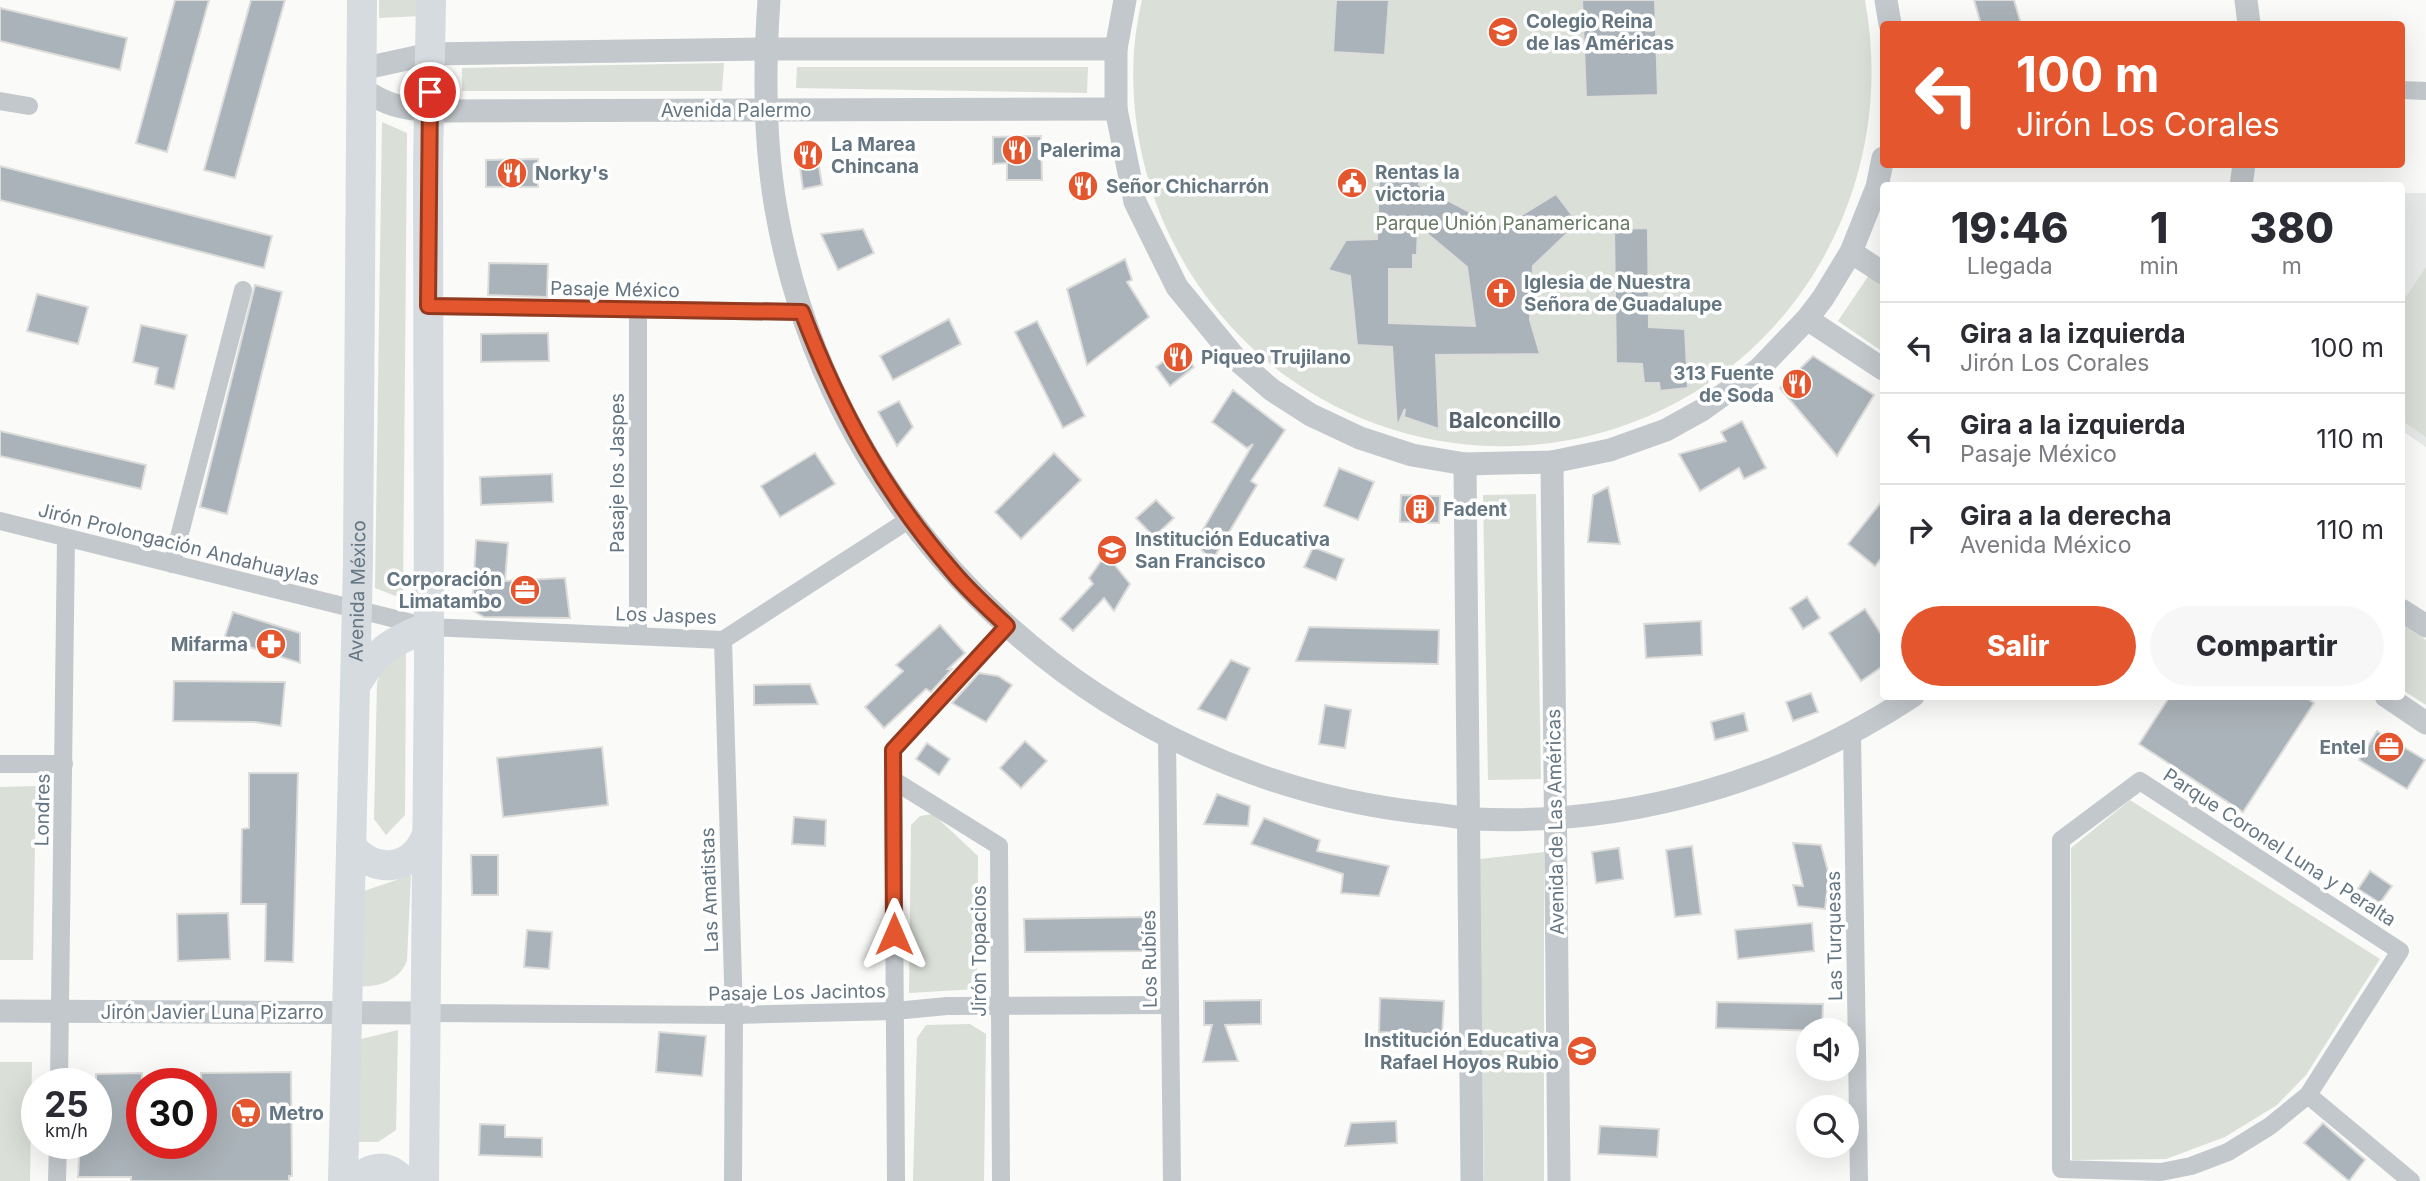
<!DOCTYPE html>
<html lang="es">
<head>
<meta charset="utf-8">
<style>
  body { margin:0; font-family:Inter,sans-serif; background:#f7f7f7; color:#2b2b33; height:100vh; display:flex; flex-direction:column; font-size:26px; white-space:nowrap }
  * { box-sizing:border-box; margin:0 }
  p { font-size:23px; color:#7c7c81 }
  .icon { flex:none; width:38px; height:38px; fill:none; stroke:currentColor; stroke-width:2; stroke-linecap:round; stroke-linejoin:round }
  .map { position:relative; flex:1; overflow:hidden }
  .side { position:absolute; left:1880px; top:182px; width:525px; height:518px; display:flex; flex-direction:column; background:#fff; border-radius:7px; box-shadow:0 7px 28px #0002 }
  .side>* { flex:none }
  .top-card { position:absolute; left:1880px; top:21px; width:525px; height:147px; border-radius:7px; box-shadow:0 7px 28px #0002; background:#e4572e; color:#fff; overflow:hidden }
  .tools { position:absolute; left:1796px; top:1018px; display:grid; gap:14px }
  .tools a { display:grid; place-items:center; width:63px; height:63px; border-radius:50%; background:#fff; box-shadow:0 7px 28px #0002; font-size:35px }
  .speed { position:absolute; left:21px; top:1068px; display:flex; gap:14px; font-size:35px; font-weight:700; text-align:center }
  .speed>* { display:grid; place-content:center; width:91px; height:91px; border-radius:50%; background:#fff; box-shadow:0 7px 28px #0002; line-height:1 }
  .speed small { font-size:18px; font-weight:400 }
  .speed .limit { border:10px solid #d22; background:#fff; color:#111 }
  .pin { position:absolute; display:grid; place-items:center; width:60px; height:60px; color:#fff; margin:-30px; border:4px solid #fff; border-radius:50%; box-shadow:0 2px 7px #0007 }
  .me { position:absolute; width:77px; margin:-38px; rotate:0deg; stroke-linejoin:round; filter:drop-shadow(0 0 5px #0008) }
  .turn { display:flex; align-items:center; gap:24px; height:147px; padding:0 21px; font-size:32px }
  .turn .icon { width:91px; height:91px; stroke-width:2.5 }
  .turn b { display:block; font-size:49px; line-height:60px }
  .eta { display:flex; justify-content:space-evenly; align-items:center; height:119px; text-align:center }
  .eta b { font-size:42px; font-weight:800; line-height:49px }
  .cta { display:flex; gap:14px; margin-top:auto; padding:14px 21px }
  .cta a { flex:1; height:80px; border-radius:42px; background:#e4572e; color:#fff; font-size:28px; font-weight:800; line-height:80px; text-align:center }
  .cta a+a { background:#f7f7f7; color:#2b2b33 }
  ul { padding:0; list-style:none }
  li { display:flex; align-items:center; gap:21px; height:91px; padding:0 21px; border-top:2px solid #e1e1e2 }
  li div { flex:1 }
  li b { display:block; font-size:26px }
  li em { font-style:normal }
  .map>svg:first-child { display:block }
  .built { fill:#e8e9e9 }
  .green { fill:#dadfd7 }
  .building { fill:#aab3b9; stroke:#dcdcda; stroke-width:2; fill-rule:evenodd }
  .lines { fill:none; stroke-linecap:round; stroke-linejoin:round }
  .minor { stroke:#c3c8cc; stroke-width:18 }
  .tertiary { stroke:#c3c8cc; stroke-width:23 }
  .primary { stroke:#d6dbdf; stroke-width:30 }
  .route-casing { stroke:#94391e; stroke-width:18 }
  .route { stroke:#e4572e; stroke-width:12 }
  .labels { text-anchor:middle; stroke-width:7; stroke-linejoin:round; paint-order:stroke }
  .poi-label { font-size:19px; font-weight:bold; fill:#657683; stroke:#fff; text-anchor:start }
  .street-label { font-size:19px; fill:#657683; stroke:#fff }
  .park-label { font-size:19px; fill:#687a64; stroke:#fff }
  .neighbourhood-label { font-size:21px; font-weight:bold; fill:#57646e; stroke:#fff }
</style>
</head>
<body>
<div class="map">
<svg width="2426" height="1181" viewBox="0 0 2426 1181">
  <rect width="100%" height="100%" fill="#fafaf8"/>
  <polygon class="built" points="2402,193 2426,193 2426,447 2401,430"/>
  <g class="green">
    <polygon points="379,0 421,0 421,16 379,18"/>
    <path d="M1142 0H1865C1905 218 1757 426 1532 445 1459 451 1386 435 1322 399 1256 362 1204 306 1171 238 1136 167 1123 78 1142 0Z"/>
    <polygon points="724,63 722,91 462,91 462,68"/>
    <polygon points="797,67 1088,67 1087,93 796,88"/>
    <polygon points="382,122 407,133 403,599 375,588"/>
    <polygon points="2426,267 2426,437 2401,420 2401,304"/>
    <polygon points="1869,275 1883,284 1883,352 1838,321"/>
    <polygon points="1536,494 1541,779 1488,780 1483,495"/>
    <polygon points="2401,624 2426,640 2426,705 2401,689"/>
    <polygon points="406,646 405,815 386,835 374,819 377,683 385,662"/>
    <polygon points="36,786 33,960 0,960 0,787"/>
    <polygon points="2130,800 2380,959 2306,1075 2277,1105 2225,1137 2166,1159 2072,1160 2071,848"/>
    <polygon points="933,814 978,856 977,989 909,993 911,825 920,816"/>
    <polygon points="1544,852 1544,1181 1484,1181 1479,859"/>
    <path d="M411 875 407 960C401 979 379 988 360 986L361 892Z"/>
    <polygon points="970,1024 986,1034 984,1181 913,1181 917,1038 926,1025"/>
    <polygon points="398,1030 396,1130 378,1142 353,1142 357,1040"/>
    <polygon points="0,1062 32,1062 30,1181 0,1181"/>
  </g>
  <g class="building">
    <polygon points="175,0 209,0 167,152 136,143"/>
    <polygon points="251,0 285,0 235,178 204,170"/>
    <polygon points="1336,0 1389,0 1385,55 1333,52"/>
    <polygon points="1582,0 1655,0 1658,95 1586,97"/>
    <polygon points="1974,0 2014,0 2021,24 1981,24"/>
    <polygon points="0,8 127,38 120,70 0,41"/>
    <polygon points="1041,136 1042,180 1007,180 1007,163 993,164 993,137"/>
    <polygon points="815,142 822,185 803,189 797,145"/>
    <polygon points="538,159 538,187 486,187 486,160"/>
    <polygon points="0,166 272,236 264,268 0,200"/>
    <polygon points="1092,174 1097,192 1074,199 1069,181"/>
    <path d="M1379 180H1419V185L1494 225 1507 224 1556 194 1578 223 1533 266 1530 320 1540 354 1436 355 1439 429 1404 417 1405 409 1397 427 1392 347 1357 345 1350 276 1328 270 1346 240 1377 239ZM1418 226 1467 267 1475 326 1389 323V269H1413V255H1417Z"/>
    <polygon points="1648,228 1649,327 1685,329 1688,388 1660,391 1659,383 1644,383 1642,364 1616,363 1614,229"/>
    <polygon points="863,229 874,253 838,270 821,234"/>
    <polygon points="1125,259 1132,280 1127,282 1149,317 1087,365 1067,289"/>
    <polygon points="489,263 548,264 547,297 488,295"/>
    <polygon points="255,285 282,292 227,514 200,507"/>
    <polygon points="37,294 88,307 78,344 27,331"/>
    <polygon points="949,319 961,344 893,380 880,356"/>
    <polygon points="1037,321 1085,416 1063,428 1015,332"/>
    <polygon points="141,325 187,335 174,389 155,384 158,368 133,362"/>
    <polygon points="548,333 549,361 481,362 481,334"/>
    <polygon points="1180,349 1194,367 1170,386 1156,367"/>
    <polygon points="1813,356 1874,395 1837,456 1780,388"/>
    <polygon points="1233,390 1285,430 1251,481 1257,485 1212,561 1195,543 1253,444 1247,448 1212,422"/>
    <polygon points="899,401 913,427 897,446 878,412"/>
    <polygon points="1742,421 1766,468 1744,479 1739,468 1700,491 1679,454 1726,441 1721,432"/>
    <polygon points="0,431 146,465 141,489 0,456"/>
    <polygon points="815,453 835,484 780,517 761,486"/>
    <polygon points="1054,453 1081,480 1021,539 995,512"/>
    <polygon points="1339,468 1374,482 1358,520 1324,506"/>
    <polygon points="552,474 553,502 481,505 480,477"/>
    <polygon points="1608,487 1620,544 1588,542 1593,495"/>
    <polygon points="1401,495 1440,496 1439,523 1400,522"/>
    <polygon points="1156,500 1174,518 1154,537 1136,518"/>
    <polygon points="1883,500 1883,556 1875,566 1848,544"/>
    <polygon points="476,540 508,543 505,581 565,578 570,618 484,617 472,610"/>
    <polygon points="1313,547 1344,559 1336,580 1304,567"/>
    <polygon points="1106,554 1130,584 1114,611 1104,598 1073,631 1060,619 1093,584 1089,578"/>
    <polygon points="1807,597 1820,618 1803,629 1790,608"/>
    <polygon points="1865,609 1883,637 1883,666 1861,681 1829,633"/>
    <polygon points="233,612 300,633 300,663 224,639"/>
    <polygon points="1701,621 1702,655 1646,658 1644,624"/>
    <polygon points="940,625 965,653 948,669 952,669 931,692 926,689 884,728 865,707 903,671 896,665"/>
    <polygon points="1309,627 1439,630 1438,664 1296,661"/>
    <polygon points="1231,660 1250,668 1226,720 1198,709"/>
    <polygon points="979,673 998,676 1012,685 986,722 952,703"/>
    <polygon points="174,681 285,682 281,726 255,722 173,721"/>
    <polygon points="810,684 818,704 754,705 754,685"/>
    <polygon points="1811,693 1818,712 1793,721 1786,702"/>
    <polygon points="2170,696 2304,696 2314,703 2243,812 2139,744"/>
    <polygon points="1325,705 1351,710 1345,748 1319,744"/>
    <polygon points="1744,713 1748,731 1715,740 1711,722"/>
    <polygon points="2377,731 2425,760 2407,789 2359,760"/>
    <polygon points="1025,741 1047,761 1021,788 1000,768"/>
    <polygon points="927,743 950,759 939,775 916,759"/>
    <polygon points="602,747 608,805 503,817 497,758"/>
    <polygon points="249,773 298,773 293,962 265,961 266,904 241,904 242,829 249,828"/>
    <polygon points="1217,794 1250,806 1248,826 1204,824"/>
    <polygon points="794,817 826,820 825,846 792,844"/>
    <polygon points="1264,818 1320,840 1317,851 1389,866 1379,896 1341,893 1343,874 1251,844"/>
    <polygon points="1793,843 1821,845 1829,875 1825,909 1798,906 1793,885 1803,886"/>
    <polygon points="1692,846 1701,914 1675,917 1666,850"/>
    <polygon points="1619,848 1623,879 1596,883 1592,852"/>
    <polygon points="471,855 498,855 498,895 472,895"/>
    <polygon points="2370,871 2392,886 2380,903 2358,889"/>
    <polygon points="228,913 230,959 178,961 177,914"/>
    <polygon points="1144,917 1144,951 1025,952 1024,919"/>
    <polygon points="1812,923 1814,951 1738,959 1735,930"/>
    <polygon points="527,930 552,932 549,969 524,967"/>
    <polygon points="1380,998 1444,1001 1442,1035 1379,1032"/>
    <polygon points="1261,1000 1261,1024 1225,1025 1238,1061 1203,1062 1212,1025 1204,1025 1204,1001"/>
    <polygon points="1717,1002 1823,1004 1822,1031 1716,1028"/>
    <polygon points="659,1032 706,1036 702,1076 656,1072"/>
    <polygon points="291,1072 292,1176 289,1176 289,1181 131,1181 131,1177 78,1177 80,1143 96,1143 96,1074 142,1073 142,1143 201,1143 201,1073"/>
    <polygon points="1396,1121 1397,1143 1345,1146 1351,1123"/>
    <polygon points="2323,1123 2365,1160 2349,1181 2304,1143"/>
    <polygon points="480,1124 505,1125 505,1137 542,1138 542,1157 479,1155"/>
    <polygon points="1600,1126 1659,1129 1657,1157 1598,1154"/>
  </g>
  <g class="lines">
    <g class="minor">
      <polyline points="2401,90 2426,91"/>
      <polyline points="0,101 29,106"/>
      <polyline points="428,306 802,312"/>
      <polyline points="638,311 638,636"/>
      <polyline points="0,521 428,627 723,640 910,519"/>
      <polyline points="172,564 243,290"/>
      <polyline points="723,640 734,1015 733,1181"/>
      <polyline points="1852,733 1859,1181"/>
      <polyline points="1167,737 1172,1181"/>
      <polyline points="0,764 64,764"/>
      <polyline points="893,780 999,846 1001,1181"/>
      <polygon points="2140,781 2400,951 2308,1095 2270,1126 2228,1152 2191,1166 2161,1172 2061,1169 2061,840"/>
      <polyline points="425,1013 734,1015 895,1011 947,1006 1170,1005"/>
      <polyline points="59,1083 66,538"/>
      <polyline points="2308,1095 2411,1181"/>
      <polyline points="57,1181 58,1143"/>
      <polyline points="896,1181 893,750 1007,626"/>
    </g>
    <g class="tertiary">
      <path d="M769 0C764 70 764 140 776 209 832 532 1101 778 1425 813 1441 814 1458 818 1475 819 1629 826 1784 781 1913 696"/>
      <polyline points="1125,0 1116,49 1116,109 1135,202 1177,287 1237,360 1272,390 1311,415 1360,438 1412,455 1465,464 1552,462 1610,450 1666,430 1702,410 1759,369 1807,319 1823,298 1851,252 1877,187 1883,158"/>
      <polyline points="1886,0 1890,24"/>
      <polyline points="2246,0 2249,24"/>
      <polyline points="361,69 430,54 766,49 1116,49"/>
      <path d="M361 88C386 105 400 108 430 111L1116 109"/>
      <polyline points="2241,186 2244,164"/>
      <polyline points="1851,252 1883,273"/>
      <polyline points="1807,319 1883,369"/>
      <polyline points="1552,462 1559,1181"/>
      <polyline points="1465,464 1472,1181"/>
      <polyline points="2401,610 2426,626"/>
      <polyline points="2386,696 2426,723"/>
      <polyline points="0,1011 425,1013"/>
    </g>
    <g class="primary">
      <path d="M355 686C376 651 390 642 428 627"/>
      <path d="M351 846C374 874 411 872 426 837"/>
      <path id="s1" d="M343 1181 358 562 362 0"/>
      <path d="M356 1181C371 1165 388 1164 403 1181"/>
      <polyline points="424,1181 429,664 428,166 431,0"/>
    </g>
  </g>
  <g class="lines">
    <g class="route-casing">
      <path id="route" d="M430 92 428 306 802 312C840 412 884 492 954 573 970 592 989 609 1007 626L893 750 894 934"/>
    </g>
    <use href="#route" class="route"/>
  </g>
  <defs>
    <g id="school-disc" transform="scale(1.575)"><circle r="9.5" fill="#e4572e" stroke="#fff"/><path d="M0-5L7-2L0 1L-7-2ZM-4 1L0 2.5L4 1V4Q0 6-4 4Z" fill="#fff"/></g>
    <g id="restaurant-disc" transform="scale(1.575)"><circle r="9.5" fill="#e4572e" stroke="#fff"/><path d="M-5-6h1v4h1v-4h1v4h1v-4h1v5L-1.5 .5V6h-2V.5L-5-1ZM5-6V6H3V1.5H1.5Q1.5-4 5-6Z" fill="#fff"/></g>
    <g id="civic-disc" transform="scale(1.575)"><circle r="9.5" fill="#e4572e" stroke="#fff"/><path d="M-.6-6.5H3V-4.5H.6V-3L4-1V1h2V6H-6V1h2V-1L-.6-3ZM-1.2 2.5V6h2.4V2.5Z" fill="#fff"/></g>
    <g id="church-disc" transform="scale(1.575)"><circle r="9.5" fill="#e4572e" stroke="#fff"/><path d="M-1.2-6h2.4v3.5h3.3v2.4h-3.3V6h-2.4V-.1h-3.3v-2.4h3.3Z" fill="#fff"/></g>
    <g id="building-disc" transform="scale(1.575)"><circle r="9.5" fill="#e4572e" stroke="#fff"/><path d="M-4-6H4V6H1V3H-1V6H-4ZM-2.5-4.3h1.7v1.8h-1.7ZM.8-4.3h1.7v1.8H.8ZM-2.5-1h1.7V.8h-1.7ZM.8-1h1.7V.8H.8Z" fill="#fff"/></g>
    <g id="office-disc" transform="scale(1.575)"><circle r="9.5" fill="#e4572e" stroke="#fff"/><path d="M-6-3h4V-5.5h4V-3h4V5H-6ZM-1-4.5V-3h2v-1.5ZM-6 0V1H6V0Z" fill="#fff"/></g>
    <g id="pharmacy-disc" transform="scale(1.575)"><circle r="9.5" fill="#e4572e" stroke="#fff"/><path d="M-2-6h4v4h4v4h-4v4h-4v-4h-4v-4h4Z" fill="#fff"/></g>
    <g id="supermarket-disc" transform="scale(1.575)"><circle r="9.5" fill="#e4572e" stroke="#fff"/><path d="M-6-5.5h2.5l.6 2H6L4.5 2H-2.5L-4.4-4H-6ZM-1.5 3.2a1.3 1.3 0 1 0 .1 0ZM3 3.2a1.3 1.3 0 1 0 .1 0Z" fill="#fff"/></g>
  </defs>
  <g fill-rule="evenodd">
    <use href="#school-disc" x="1503" y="32"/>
    <use href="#restaurant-disc" x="1017" y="150"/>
    <use href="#restaurant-disc" x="808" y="155"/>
    <use href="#restaurant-disc" x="512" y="173"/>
    <use href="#civic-disc" x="1352" y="183"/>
    <use href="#restaurant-disc" x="1083" y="186"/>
    <use href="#church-disc" x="1501" y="293"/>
    <use href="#restaurant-disc" x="1178" y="357"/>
    <use href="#restaurant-disc" x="1797" y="384"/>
    <use href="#building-disc" x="1420" y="509"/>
    <use href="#school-disc" x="1112" y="550"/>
    <use href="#office-disc" x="525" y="590"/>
    <use href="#pharmacy-disc" x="271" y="644"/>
    <use href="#office-disc" x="2389" y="747"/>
    <use href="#school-disc" x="1582" y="1051"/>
    <use href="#supermarket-disc" x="246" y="1113"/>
  </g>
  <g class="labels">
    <g class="poi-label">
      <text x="1526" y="28">Colegio Reina<tspan x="1526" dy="22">de las Américas</tspan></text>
      <text x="831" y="151">La Marea<tspan x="831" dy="22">Chincana</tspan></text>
      <text x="1040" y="157">Palerima</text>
      <text x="1375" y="179">Rentas la<tspan x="1375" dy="22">victoria</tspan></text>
      <text x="535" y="180">Norky's</text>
      <text x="1106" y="193">Señor Chicharrón</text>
      <text x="1524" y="289">Iglesia de Nuestra<tspan x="1524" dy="22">Señora de Guadalupe</tspan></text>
      <text x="1201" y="364">Piqueo Trujilano</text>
      <text x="1774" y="380" text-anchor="end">313 Fuente<tspan x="1774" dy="22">de Soda</tspan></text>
      <text x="1443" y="516">Fadent</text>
      <text x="1135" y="546">Institución Educativa<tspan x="1135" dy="22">San Francisco</tspan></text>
      <text x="502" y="586" text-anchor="end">Corporación<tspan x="502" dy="22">Limatambo</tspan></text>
      <text x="248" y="651" text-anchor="end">Mifarma</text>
      <text x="2366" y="754" text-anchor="end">Entel</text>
      <text x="1559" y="1047" text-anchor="end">Institución Educativa<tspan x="1559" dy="22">Rafael Hoyos Rubio</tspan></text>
      <text x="269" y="1120">Metro</text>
    </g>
    <g class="street-label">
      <text x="736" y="117">Avenida Palermo</text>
      <text transform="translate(615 289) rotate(1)" y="7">Pasaje México</text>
      <text transform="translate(617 473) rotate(-90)" y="7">Pasaje los Jaspes</text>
      <text transform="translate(179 544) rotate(14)" y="7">Jirón Prolongación Andahuaylas</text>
      <text dy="7" stroke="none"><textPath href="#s1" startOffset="590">Avenida México</textPath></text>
      <text transform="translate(666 615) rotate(2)" y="7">Los Jaspes</text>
      <text transform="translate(42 810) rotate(-89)" y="7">Londres</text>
      <text transform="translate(1555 822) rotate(-91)" y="7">Avenida de Las Américas</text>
      <text transform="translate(2280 847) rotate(33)" y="7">Parque Coronel Luna y Peralta</text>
      <text transform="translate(709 890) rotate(-92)" y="7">Las Amatistas</text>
      <text transform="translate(1834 936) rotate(-91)" y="7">Las Turquesas</text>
      <text transform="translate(979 951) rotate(-90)" y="7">Jirón Topacios</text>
      <text transform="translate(1149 959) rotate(-91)" y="7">Los Rubíes</text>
      <text transform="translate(797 992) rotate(-1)" y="7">Pasaje Los Jacintos</text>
      <text x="212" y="1019">Jirón Javier Luna Pizarro</text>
    </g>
    <g class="park-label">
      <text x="1503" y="230">Parque Unión Panamericana</text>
    </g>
    <g class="neighbourhood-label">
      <text x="1505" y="428">Balconcillo</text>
    </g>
  </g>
</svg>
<div class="tools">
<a><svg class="icon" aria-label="sound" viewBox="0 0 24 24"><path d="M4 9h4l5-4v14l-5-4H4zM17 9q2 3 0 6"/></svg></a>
<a><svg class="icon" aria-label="search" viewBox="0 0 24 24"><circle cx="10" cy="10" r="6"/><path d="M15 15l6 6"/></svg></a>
</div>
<div class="speed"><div>25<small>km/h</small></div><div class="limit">30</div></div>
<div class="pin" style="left:430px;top:92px;background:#d93025"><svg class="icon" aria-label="arrive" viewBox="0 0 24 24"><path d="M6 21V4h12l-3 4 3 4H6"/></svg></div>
<svg class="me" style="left:894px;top:934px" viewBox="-20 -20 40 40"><path d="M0-17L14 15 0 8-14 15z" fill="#e4572e" stroke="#fff" stroke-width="4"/></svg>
<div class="top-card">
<div class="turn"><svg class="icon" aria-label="left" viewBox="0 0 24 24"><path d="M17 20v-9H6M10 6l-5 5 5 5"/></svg><div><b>100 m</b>Jirón Los Corales</div></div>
</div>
<section class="side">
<div class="eta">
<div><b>19:46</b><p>Llegada</p></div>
<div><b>1</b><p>min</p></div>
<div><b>380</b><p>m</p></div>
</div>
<ul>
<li><svg class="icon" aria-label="left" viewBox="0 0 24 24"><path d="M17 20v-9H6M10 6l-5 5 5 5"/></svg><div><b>Gira a la izquierda</b><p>Jirón Los Corales</p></div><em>100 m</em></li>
<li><svg class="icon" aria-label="left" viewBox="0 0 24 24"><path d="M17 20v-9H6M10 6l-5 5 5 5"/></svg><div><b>Gira a la izquierda</b><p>Pasaje México</p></div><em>110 m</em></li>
<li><svg class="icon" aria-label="right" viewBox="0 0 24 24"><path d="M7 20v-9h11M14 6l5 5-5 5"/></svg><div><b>Gira a la derecha</b><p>Avenida México</p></div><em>110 m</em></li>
</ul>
<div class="cta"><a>Salir</a><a>Compartir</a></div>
</section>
</div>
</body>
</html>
